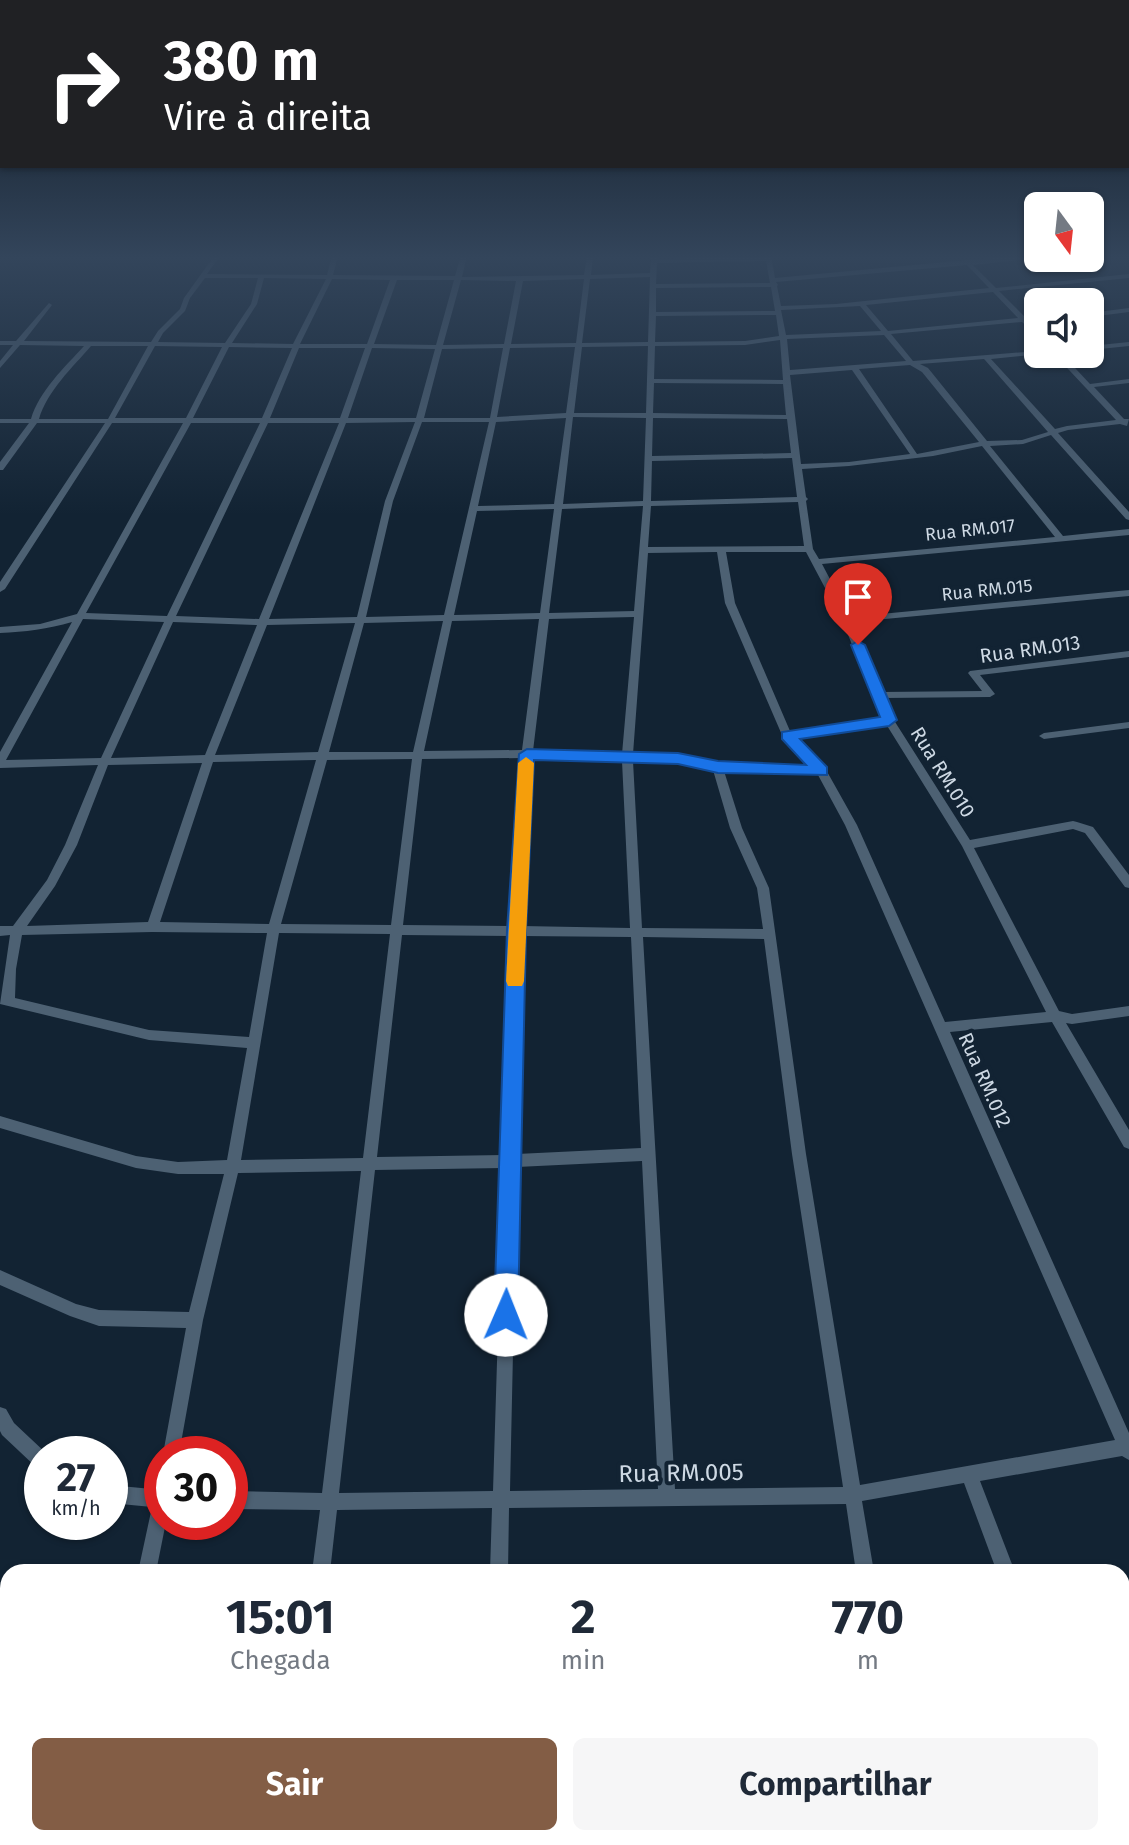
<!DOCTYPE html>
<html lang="pt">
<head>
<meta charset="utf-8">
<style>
  body { margin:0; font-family:"Fira Sans",sans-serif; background:#f6f6f7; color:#1f2937; height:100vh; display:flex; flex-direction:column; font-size:30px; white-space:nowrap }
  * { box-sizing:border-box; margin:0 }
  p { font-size:26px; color:#747a83 }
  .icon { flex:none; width:44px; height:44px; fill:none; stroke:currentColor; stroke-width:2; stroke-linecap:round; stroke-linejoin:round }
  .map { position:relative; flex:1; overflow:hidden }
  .drawer { position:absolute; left:0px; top:1564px; width:1130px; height:282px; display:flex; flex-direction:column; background:#fff; border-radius:24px 24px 0 0; box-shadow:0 2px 6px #0004 }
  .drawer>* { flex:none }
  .top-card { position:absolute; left:0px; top:0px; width:1130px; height:168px; box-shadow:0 2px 6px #0004; background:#202124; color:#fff; overflow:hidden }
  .needle { width:52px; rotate:165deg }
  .buttons { position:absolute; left:1024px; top:192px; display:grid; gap:16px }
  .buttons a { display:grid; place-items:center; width:80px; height:80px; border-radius:12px; background:#fff; box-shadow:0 2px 6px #0004; font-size:40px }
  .speed { position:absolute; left:24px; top:1436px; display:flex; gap:16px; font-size:40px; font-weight:700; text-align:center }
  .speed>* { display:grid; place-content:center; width:104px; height:104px; border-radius:50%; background:#fff; box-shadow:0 2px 6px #0004; line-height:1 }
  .speed small { font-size:20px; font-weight:400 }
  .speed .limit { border:12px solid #d22; background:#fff; color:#111 }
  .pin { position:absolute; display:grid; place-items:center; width:68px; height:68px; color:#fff; margin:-82px -34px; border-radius:50% 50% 50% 0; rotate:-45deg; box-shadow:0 0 8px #0007 }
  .pin .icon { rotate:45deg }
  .me { position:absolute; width:88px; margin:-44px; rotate:1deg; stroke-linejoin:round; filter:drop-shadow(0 0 6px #0008) }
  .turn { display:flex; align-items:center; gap:28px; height:168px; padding:0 32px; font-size:36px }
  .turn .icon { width:104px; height:104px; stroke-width:2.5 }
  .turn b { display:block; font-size:56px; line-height:68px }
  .eta { display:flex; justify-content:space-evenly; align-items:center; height:136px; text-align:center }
  .eta b { font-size:48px; font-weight:700; line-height:56px }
  .cta { display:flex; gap:16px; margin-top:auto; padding:16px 32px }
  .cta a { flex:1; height:92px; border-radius:12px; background:#835d45; color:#fff; font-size:32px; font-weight:700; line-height:92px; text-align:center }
  .cta a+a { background:#f6f6f7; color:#1f2937 }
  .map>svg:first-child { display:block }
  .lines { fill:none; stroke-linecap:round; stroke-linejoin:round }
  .minor { fill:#4d6173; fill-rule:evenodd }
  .route { fill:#1a73e8; stroke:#114b97; stroke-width:2 }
  .slow { fill:#f59e0b }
  .labels { text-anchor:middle; stroke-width:8; stroke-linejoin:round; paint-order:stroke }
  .far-street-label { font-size:18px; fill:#ced9e4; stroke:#122333 }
  .street-label { font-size:20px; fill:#ced9e4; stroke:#122333 }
  .near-street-label { font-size:24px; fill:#ced9e4; stroke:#122333 }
</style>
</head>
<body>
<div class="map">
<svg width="1129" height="1845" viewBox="0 0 1129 1845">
  <rect width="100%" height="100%" fill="#122333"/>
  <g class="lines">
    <g class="minor">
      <path d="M214 256H220L207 274 327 275 332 256H338L333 275 455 276 461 256H467L462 277 584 275 587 256H593L591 275 650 273 651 256H657V259L771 256 775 278 967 260 1023 256 1040 258 973 265 996 288 1129 274V278L999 291 1025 317 1038 316V320L1029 321 1038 330V336L1022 322 891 334 913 361 1038 351V354H1040L991 359 1055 429 1067 426 1116 420 1054 354H1062L1090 384 1129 379V383L1094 387 1124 419H1129L1127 426 1120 424 1068 430 1058 433 1129 512V520L1126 519 1051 435 1023 444 990 446 1063 536 1129 529V535L822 564 850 617 1129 590V596L853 622 881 692 982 691 968 673 970 671 1129 651V657L980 675 995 694 990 697 884 698 890 714 970 840 1073 821 1077 822 1093 827 1129 875V888L1125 887 1085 833 1073 829 974 848 1059 1011 1072 1014 1129 1006V1016L1072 1024 1066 1023 1129 1130V1149L1124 1147 1052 1022 950 1032 1129 1433V1460L1122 1456 980 1481 1015 1572H997L964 1483 862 1501 874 1572H856L846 1504 509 1508 508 1572H490L492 1508 337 1510 330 1572H312L320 1510 230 1509V1491L322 1493 361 1171 238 1173 203 1320 179 1454H163L186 1328 99 1326 70 1316 0 1285V1270L76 1304 99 1310 189 1312 224 1174H178L136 1168 0 1128V1116L136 1156 178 1162 227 1160 247 1048 149 1040 0 1004 10 935 0 936V926H13L47 880 65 845 98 765 0 768V752L72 622C48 629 25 632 0 633V627L40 624 77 614 183 423H112L5 589 0 592V582L105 423H37L3 470H0V462L29 423H0V419H31C39 391 65 367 84 346L20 345 0 368V361L13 345H0V341H16L49 303 52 305 24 341 151 342 158 331 180 309 184 298ZM766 261 770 283 656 284 657 263ZM967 265 989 288 836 304 781 306 777 286 778 285 776 282ZM650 277 648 342 582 343 590 279ZM205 278H258L251 304 225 343 158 342 163 333 185 311 190 298ZM264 278 326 279 293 344 232 343 257 304ZM332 279 390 280 367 344H300ZM584 279 576 343 511 344 523 281ZM397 280H454L436 345 374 344ZM461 280 516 281 504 344 443 345ZM771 287 775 311 656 312V288ZM993 292 1018 318 888 331 866 305ZM860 306 881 331 786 335 781 310ZM776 315 779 336 745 341 655 342 656 316ZM884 335 906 361 790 370 787 339ZM780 340 783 380 654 379 655 346 745 345ZM91 346H148L108 419H39C47 391 73 367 91 346ZM155 346 222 347 186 418H115ZM648 346 646 413H574L582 347ZM229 347 292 348 262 418H193ZM575 347 566 413 497 417 510 348ZM299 348H365L340 418H270ZM372 348 435 349 416 418H348ZM503 348 490 418H424L442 349ZM984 359 985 360 1048 432 1022 440 987 441 928 368 920 364ZM910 365 922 372 979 442 917 454 859 369ZM852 370 910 454 849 462 801 464 790 375ZM654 383 783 384 786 415 653 413ZM573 417 646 418 643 501 563 504ZM566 418 554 504 478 506 496 422ZM653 418 787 419 791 453 652 456ZM415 422 385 501 357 617 269 619 346 423ZM422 422H489L444 615 366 617 393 501ZM191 423H260L167 616 86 613ZM268 423H339L259 619 176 616ZM982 446 1055 537 819 559 813 549 806 501 808 499 806 497 802 469 849 466 933 456ZM792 458 797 497 651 501 652 461ZM798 502 804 546 648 547 651 506ZM643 506 634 611 549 613 562 509ZM554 509 540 613 454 615 477 511ZM717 552 725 603 782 735 811 767 718 763 678 755 633 754 648 553ZM726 552H806L842 620 882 718 790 731 735 603ZM634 617 622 754 533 751 549 619ZM83 619 164 622 101 758 6 760ZM539 619 522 750 424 751 452 621ZM443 621 413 752H329L364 623ZM173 622 257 625 205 755 111 758ZM355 623 318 752 215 755 267 625ZM886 724 962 846 1046 1012 945 1022 857 825 825 768 795 737ZM521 758 510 926 403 925 422 759ZM532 758 622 761 630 928 522 926ZM412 759 391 925 281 924 327 760ZM316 760 269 924 160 922 213 762ZM633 761 678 763 713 770 730 828 757 888 763 929 642 928ZM202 763 148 922 27 926 55 886 77 845 108 765ZM724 771 818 775 845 825 1115 1440 860 1485 806 1154 769 888 742 828ZM152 932 267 933 249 1037 149 1030 15 998 16 969 22 935ZM279 933 390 934 363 1158 241 1160ZM402 935 510 936 503 1155 377 1157ZM522 936 631 937 641 1148 517 1154ZM643 937 764 939 792 1154 843 1487 675 1489ZM642 1161 658 1489 510 1491 517 1167ZM503 1168 493 1491 339 1493 375 1170Z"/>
      <polygon points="1129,308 1129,312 1090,317 1090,313"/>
      <polygon points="1129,342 1129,346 1090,350 1090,346"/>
      <polygon points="1129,722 1129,728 1044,739 1039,736 1044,733"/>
      <polygon points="0,1407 6,1409 14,1423 47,1454 42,1454 42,1469 36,1467 2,1435 0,1431"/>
      <polygon points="110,1485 162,1490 162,1522 166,1522 156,1572 138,1572 152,1507 110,1503"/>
      <polygon points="0,1722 8,1726 8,1746 0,1742"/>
      <polygon points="0,1772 8,1776 8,1796 0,1792"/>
      <polygon points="95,1838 125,1838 128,1845 98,1845"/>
      <polygon points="205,1838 237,1838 240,1845 208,1845"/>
      <polygon points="280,1838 300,1838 299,1845 279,1845"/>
      <rect x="481" y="1838" width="20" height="7"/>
      <polygon points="904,1838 924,1838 925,1845 905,1845"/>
      <polygon points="1094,1838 1114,1838 1117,1845 1097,1845"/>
    </g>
  </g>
  <linearGradient id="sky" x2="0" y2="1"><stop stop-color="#0a131c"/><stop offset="0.5" stop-color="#33455b"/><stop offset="1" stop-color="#33455b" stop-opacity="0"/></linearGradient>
  <rect width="1129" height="515" fill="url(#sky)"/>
  <polygon class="route" points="858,641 865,645 897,720 889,726 800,739 827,767 827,775 718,773 678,764 534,760 526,930 518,1315 514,1323 506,1327 498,1323 494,1315 507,930 519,754 527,749 678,753 718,761 806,765 782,739 782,732 880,717 851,645"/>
  <polygon class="slow" points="526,757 534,763 524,981 522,986 508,986 506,981 518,763"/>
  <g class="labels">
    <g class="far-street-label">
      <text transform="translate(970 530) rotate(-6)" y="6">Rua RM.017</text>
      <text transform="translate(987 590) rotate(-6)" y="6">Rua RM.015</text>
    </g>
    <g class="street-label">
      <text transform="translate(1030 649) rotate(-8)" y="7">Rua RM.013</text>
      <text transform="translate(943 772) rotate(58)" y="7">Rua RM.010</text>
      <text transform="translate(985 1080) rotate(66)" y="7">Rua RM.012</text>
    </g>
    <g class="near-street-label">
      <text transform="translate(681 1473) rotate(-1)" y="8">Rua RM.005</text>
    </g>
  </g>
</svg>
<div class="buttons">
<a><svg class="needle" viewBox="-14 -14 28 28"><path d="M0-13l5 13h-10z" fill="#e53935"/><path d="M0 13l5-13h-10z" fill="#747a83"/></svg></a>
<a><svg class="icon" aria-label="sound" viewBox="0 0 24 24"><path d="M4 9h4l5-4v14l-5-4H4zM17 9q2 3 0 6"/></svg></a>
</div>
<div class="speed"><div>27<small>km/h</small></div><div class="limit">30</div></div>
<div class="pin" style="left:858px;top:645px;background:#d93025"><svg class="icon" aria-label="arrive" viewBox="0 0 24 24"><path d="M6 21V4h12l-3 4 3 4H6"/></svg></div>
<svg class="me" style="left:506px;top:1315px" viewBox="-20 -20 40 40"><circle r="19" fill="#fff"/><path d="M0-13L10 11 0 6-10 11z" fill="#1a73e8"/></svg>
<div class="top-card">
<div class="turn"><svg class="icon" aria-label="right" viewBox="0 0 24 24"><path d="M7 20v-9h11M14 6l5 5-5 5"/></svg><div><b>380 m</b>Vire à direita</div></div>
</div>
<section class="drawer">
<div class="eta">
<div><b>15:01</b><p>Chegada</p></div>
<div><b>2</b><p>min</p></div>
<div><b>770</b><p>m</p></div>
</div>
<div class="cta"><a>Sair</a><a>Compartilhar</a></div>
</section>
</div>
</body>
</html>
